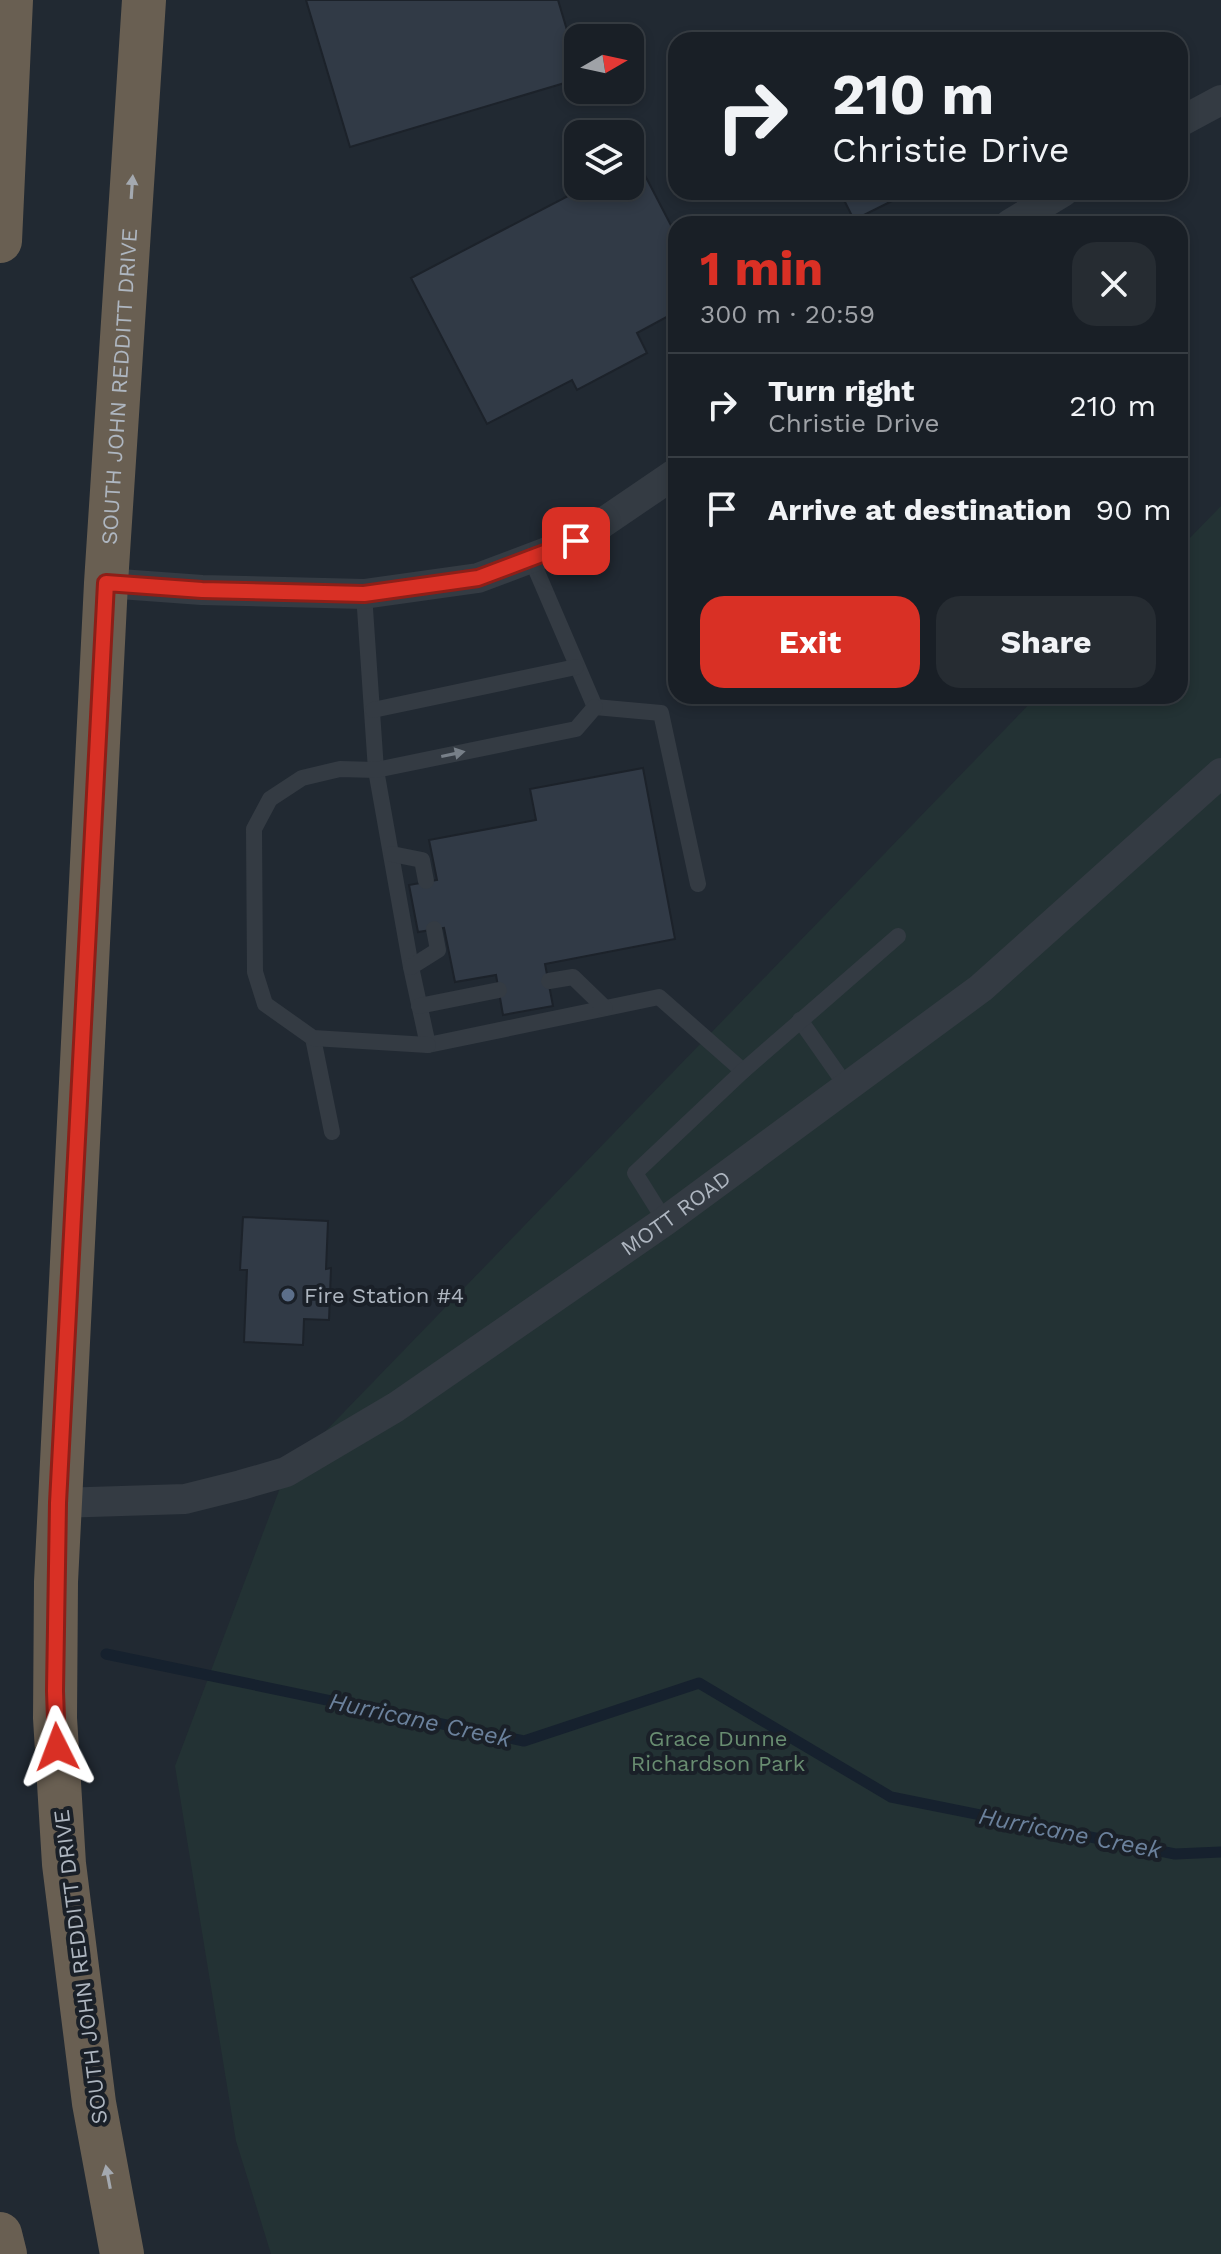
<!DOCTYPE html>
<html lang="en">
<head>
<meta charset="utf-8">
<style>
  body { margin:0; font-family:"Work Sans",sans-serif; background:#262c32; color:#f1f3f6; height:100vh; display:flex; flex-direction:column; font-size:30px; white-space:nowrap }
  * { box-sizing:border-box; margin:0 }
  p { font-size:26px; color:#9fa2a7 }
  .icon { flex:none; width:44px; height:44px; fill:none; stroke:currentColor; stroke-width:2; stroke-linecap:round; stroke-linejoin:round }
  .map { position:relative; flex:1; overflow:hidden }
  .panel { position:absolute; left:668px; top:216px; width:520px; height:488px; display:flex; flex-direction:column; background:#191f26; border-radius:24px; box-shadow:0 4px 12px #0003,0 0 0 2px #373d43 }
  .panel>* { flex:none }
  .hud { position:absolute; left:668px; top:32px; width:520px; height:168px; border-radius:24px; box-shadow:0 4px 12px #0003,0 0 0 2px #373d43; background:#191f26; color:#f1f3f6; overflow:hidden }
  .needle { width:52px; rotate:81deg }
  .buttons { position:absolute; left:564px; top:24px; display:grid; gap:16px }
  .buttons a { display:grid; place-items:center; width:80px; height:80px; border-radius:16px; background:#191f26; box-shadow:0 4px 12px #0003,0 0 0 2px #373d43; font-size:40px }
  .pin { position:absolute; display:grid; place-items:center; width:68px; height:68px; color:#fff; margin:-34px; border-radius:16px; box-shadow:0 4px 12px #0006 }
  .me { position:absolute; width:88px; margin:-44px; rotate:357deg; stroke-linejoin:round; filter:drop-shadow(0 0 6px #0008) }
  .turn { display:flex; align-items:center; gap:28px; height:168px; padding:0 32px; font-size:36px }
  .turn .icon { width:104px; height:104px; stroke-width:2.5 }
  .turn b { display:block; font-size:56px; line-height:68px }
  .round { display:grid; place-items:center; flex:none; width:84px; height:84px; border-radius:24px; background:#262c32 }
  .overview { display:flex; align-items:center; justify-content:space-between; height:136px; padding:0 32px }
  h1 { font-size:48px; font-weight:700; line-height:60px; color:#d93025 }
  .action { display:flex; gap:16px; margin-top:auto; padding:16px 32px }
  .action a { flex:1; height:92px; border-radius:24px; background:#d93025; color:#fff; font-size:32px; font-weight:700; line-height:92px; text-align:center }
  .action a+a { background:#262c32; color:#f1f3f6 }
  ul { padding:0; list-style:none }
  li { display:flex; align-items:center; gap:24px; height:104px; padding:0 32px; border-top:2px solid #373d43 }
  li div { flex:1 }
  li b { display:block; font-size:30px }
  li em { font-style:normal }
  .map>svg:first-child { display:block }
  .green { fill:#233234 }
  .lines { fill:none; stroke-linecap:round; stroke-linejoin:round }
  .stream { stroke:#16212e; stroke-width:11 }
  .building { fill:#313a46; stroke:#1c222a; stroke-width:2 }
  .lane { stroke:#343b43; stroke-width:16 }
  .street { stroke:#343b43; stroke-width:30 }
  .highway { stroke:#695f52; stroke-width:44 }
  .oneway { fill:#a4a9b0 }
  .oneway2 { fill:#777f88 }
  .route-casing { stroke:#8d1f18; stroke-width:20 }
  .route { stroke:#d93025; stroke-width:14 }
  .service-dot { fill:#5c6f8a; stroke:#1a2028; stroke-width:3 }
  .labels { text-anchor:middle; stroke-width:8; stroke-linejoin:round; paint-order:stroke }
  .street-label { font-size:22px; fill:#aeb6c0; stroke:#1a2028 }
  .poi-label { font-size:22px; fill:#aeb6c0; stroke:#1a2028; text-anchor:start }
  .park-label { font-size:22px; fill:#698d71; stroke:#1a2028 }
  .water-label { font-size:24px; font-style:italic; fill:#6b819c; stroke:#1a2028 }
</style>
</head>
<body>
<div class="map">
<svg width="1221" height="2254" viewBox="0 0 1221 2254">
  <rect width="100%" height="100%" fill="#212932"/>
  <polygon class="green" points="1221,506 1221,2254 271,2254 236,2141 175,1766 286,1472 1037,696 1180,696 1180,548"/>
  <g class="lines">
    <polyline class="stream" points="106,1654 524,1741 699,1683 891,1797 1175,1854 1221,1852"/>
  </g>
  <g class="building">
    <polygon points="306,0 558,0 578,67 578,79 350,147"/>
    <polygon points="637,160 676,235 676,312 637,333 647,353 577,390 572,380 487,424 411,278 587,186 630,186 630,164"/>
    <polygon points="840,192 910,192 854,220"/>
    <polygon points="643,768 675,939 545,964 553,1006 503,1015 496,975 455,982 444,928 418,932 409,885 437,880 429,840 536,820 530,789"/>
    <polygon points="243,1217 328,1221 326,1269 331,1268 329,1320 304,1319 303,1345 244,1342 247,1270 240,1270"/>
  </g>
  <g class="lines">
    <g class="lane">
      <polyline points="531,558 595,707 661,713 698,884"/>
      <polyline points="364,594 376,770 411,967 428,1045 659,997 743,1071"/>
      <polyline points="373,710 576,667"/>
      <polyline points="392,854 422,860 426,881"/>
      <polyline points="411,967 438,950 434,929"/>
      <polyline points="549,981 573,977 605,1008"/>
      <polyline points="419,1006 499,990"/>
      <polyline points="800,1020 847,1087"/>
      <polyline points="313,1038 332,1132"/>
      <polyline points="428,1045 313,1038 265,1004 255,972 254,829 270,799 302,778 340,769 376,770 576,729 595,707"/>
      <polyline points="665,1221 635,1173 743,1071 898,936"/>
    </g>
    <g class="street">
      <polyline points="1180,122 1221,100"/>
      <polyline points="1010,224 1063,192"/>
      <polyline points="106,583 202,590 364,594 478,578 576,541 676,473"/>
      <path id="s1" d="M58 1503 185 1499 241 1485 286 1472 396 1407 665 1221 981 988 1221 773"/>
    </g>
    <g class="highway">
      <polyline points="0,241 11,0"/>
      <polyline points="0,2234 5,2254"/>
      <path id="s2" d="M122 2254 94 2103 64 1864 55 1718 56 1582 106 583 144 0"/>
    </g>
  </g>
  <defs><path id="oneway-solid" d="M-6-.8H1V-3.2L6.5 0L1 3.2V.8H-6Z" transform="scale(2)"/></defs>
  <g class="oneway">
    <use href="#oneway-solid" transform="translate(132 187) rotate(-86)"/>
    <use href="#oneway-solid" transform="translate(108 2177) rotate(-101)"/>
  </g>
  <use class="oneway2" href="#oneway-solid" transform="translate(453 754) rotate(-12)"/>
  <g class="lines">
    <g class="route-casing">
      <polyline id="route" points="57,1747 55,1691 58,1503 106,583 202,590 364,594 478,578 576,541"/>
    </g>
    <use href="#route" class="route"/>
  </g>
  <circle class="service-dot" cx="288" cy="1295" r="8"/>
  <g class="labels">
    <g class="street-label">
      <text dy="8" stroke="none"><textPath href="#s2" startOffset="1874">SOUTH JOHN REDDITT DRIVE</textPath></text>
      <text dy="8" stroke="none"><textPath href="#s1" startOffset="700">MOTT ROAD</textPath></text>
      <text transform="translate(80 1967) rotate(-97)" y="8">SOUTH JOHN REDDITT DRIVE</text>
    </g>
    <g class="poi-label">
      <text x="304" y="1303">Fire Station #4</text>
    </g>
    <g class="park-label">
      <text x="718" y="1746">Grace Dunne<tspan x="718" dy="25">Richardson Park</tspan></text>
    </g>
    <g class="water-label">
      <text transform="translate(420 1720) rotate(12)" y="8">Hurricane Creek</text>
      <text transform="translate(1070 1833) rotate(11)" y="8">Hurricane Creek</text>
    </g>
  </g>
</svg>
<div class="buttons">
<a><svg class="needle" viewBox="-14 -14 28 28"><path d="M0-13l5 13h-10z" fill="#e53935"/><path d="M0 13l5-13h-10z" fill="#9fa2a7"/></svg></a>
<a><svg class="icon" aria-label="layers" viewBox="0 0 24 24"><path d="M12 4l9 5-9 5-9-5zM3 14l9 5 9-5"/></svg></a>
</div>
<div class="pin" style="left:576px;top:541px;background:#d93025"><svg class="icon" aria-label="arrive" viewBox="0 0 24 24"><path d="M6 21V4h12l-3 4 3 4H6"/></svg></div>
<svg class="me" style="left:57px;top:1747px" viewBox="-20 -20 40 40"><path d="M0-17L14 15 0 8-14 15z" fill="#d93025" stroke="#fff" stroke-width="4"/></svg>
<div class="hud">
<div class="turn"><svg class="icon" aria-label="right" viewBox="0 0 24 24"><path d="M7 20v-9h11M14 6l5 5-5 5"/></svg><div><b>210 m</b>Christie Drive</div></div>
</div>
<section class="panel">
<div class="overview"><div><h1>1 min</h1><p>300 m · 20:59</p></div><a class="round"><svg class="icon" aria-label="close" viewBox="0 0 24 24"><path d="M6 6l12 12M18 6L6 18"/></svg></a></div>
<ul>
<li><svg class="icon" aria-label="right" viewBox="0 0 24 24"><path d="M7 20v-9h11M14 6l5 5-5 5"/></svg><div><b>Turn right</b><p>Christie Drive</p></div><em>210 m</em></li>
<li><svg class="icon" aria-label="arrive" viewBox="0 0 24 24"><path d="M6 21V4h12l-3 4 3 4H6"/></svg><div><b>Arrive at destination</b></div><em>90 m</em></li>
</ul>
<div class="action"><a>Exit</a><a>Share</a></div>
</section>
</div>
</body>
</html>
